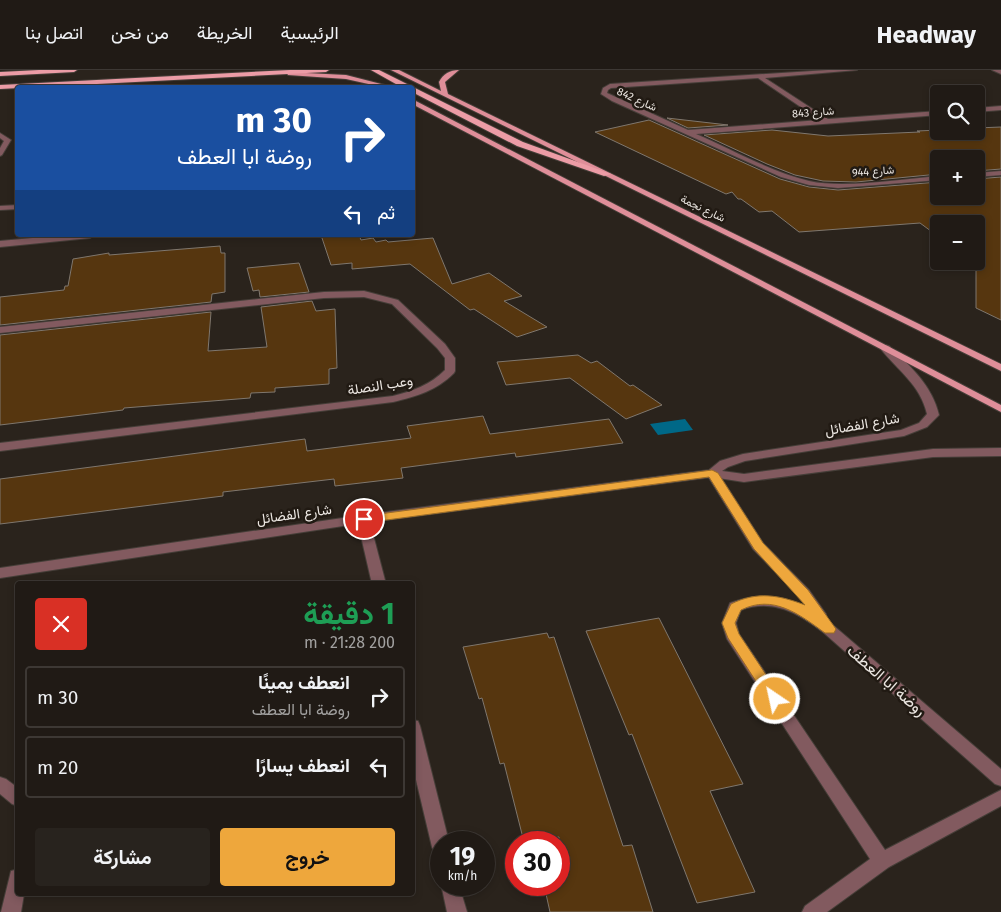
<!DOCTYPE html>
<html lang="ar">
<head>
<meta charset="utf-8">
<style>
  body { margin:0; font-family:"Fira Sans",Vazirmatn,sans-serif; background:#28231e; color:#f1f3f6; direction:rtl; height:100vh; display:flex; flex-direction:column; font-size:19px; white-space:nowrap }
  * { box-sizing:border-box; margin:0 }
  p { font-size:16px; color:#a2a1a0 }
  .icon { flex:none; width:28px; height:28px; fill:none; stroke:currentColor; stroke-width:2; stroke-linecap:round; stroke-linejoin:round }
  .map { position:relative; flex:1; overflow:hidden; direction:ltr }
  .panel { position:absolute; left:15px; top:511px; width:400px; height:315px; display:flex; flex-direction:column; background:#201a15; border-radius:5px; box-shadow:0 2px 8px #0003,0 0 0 1px #3d3834; direction:rtl }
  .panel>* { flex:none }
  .banner { position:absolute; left:15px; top:15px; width:400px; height:152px; border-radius:5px; box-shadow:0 2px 8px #0003,0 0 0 1px #3d3834; direction:rtl; background:#1a4fa0; color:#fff; overflow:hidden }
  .buttons { position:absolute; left:930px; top:15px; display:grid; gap:10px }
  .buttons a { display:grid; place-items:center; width:55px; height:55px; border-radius:5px; background:#201a15; box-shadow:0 2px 8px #0003,0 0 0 1px #3d3834; font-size:25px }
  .speed { position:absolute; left:430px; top:761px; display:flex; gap:10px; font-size:25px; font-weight:700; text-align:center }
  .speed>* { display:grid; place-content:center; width:65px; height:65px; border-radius:50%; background:#201a15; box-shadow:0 2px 8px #0003,0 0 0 1px #3d3834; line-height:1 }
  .speed small { font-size:12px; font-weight:400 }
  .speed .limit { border:8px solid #d22; background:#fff; color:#111 }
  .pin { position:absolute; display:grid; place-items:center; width:42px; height:42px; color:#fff; margin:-21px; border:2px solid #fff; border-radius:50%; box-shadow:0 1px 5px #0007 }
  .me { position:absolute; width:55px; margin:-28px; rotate:326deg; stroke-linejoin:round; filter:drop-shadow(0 0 4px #0008) }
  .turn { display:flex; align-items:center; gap:18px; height:105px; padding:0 20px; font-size:22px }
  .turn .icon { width:65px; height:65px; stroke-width:2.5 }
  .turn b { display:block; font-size:35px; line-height:42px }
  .then { display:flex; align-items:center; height:48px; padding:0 20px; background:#0003; gap:10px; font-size:19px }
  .round { display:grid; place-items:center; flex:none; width:52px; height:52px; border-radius:5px; background:#28231e }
  .head { display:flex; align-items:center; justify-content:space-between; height:85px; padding:0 20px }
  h1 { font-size:30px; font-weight:700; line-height:38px; color:#1e9e55 }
  .action { display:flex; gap:10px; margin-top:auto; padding:10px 20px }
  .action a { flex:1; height:58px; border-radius:5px; background:#eea73c; color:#111; font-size:20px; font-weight:700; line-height:58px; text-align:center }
  .action a+a { background:#28231e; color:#f1f3f6 }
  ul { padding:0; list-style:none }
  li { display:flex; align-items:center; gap:15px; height:62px; margin:0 10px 8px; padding:0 10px; border:2px solid #3d3834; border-radius:5px }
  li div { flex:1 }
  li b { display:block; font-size:19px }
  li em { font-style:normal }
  header { display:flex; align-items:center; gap:30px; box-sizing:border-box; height:70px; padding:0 25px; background:#201a15; border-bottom:1px solid #3d3834 }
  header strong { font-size:24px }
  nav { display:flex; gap:28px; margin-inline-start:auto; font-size:18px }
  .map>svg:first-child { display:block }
  .water { fill:#006887 }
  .building { fill:#56360f; stroke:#7f776e }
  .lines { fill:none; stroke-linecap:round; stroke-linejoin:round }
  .minor-casing { stroke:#453e38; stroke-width:2 }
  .tertiary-casing { stroke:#453e38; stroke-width:2 }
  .primary-casing { stroke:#453e38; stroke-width:2 }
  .trunk-casing { stroke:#453e38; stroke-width:2 }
  .minor { fill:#825a5f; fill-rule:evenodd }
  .tertiary { fill:#825a5f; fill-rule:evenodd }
  .primary { fill:#df8e99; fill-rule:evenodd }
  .trunk { fill:#ec9ca6; fill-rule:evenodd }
  .route { fill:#eea73c; stroke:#9b6d27 }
  .labels { text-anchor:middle; stroke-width:5; stroke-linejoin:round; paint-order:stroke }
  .far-street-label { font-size:11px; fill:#ebe6e1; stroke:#211a13 }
  .street-label { font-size:14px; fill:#ebe6e1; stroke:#211a13 }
  .near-street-label { font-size:16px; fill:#ebe6e1; stroke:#211a13 }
</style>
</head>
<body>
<header>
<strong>Headway</strong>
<nav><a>الرئيسية</a><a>الخريطة</a><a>من نحن</a><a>اتصل بنا</a></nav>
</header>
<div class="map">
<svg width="1001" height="842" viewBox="0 0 1001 842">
  <rect width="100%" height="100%" fill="#2a231c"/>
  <polygon class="water" points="685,349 693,360 658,365 650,354"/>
  <g class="building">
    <polygon points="667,48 728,55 688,58"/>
    <polygon points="649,50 780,109 809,117 838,120 939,112 939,126 976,126 976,109 1001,107 1001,250 976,238 976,196 971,191 976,191 976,154 939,154 939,167 920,153 799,162 772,141 759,142 741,129 738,129 732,122 726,124 595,62"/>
    <polygon points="1001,57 1001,99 976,101 976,89 939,89 939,104 856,112 823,111 795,105 767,94 704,65 772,60 828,66 920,62 917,61 939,60 939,61 976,61 976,58"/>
    <polygon points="321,165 359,165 361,170 373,168 376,172 386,170 388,172 433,168 452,214 489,203 522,226 504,231 547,257 517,267 474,239 470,240 410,194 352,199 352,193 331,195"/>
    <polygon points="220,176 221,183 225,183 225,222 212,224 211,232 0,255 0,227 64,220 65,216 68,216 73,189 109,183 109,185"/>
    <polygon points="299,193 309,222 260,227 259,220 253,221 247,198"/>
    <polygon points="312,231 316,241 335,239 337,298 329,299 329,314 275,318 275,322 251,323 250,328 124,338 123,340 0,355 0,265 211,242 208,281 267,277 261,237"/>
    <polygon points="578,285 591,293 597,291 630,316 633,315 662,335 626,349 570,308 506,315 497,292"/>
    <polygon points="483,346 490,364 609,349 623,373 516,387 515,383 401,398 403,408 335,416 334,409 223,422 223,426 0,454 0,409 305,369 307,381 411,368 407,356"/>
    <polygon points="659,548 743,714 710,721 755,822 697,833 632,664 629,665 586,561"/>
    <polygon points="547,563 549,568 554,567 623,776 632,775 653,842 550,842 544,815 559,815 559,767 524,772 504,693 500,694 482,628 479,629 463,577"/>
  </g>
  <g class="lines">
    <g class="minor-casing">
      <g id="minor">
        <path d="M828 0H857L765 8 828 49 939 41V45L696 64C731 79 771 102 809 111 844 119 902 109 939 106V110L838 118 809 115 781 107 612 31 601 24 603 18 610 14ZM758 8 820 50 688 60 607 23 608 20 611 18Z"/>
        <polygon points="992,0 1001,0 1001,4"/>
        <polygon points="1001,36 1001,40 976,42 976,38"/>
        <polygon points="0,63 11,70 2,85 0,86 0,78 4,71 0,68"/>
        <polygon points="1001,101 1001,105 976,107 976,103"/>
        <polygon points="18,135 18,139 0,140 0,136"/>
        <polygon points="65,165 94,165 90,168 0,177 0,171"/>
        <path d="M364 221 398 230 445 274 455 288V301L454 303C436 321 417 326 393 332L0 381V373L393 326C413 321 430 315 445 300V288L437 278 392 234 364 227 324 228 0 263V257L324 222Z"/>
        <path d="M712 399 718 403 763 473 809 520 826 544 827 550 1001 699V716L995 714 824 563C799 543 773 528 741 540L736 553 739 564 885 780 1001 720V736L889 797 827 842H802L805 836 870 789 727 569 722 553 730 533C756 524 780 523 806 537L799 526 753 479 706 403Z"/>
        <polygon points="363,445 369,449 386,514 372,514 357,449"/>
        <polygon points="412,650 418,651 420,656 449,772 441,772 441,785 435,783 432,777 412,693"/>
        <polygon points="0,707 6,709 18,718 18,736 12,734 0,724"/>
        <polygon points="18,799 18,824 24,824 21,842 1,842 11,801"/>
        <polygon points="441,814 459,815 467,842 447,842"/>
      </g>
    </g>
    <g class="tertiary-casing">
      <path id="tertiary" d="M885 275 889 276C910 296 932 315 939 345L927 357 904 366 745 391 728 397 722 401 744 404 933 379 1001 378V386L933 387 744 412 712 407 363 453 0 508V498L363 445 709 400 720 391 743 384 901 360 919 353 927 344C920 314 898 301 880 278Z"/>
    </g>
    <g class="primary-casing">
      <g id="primary">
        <path d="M391 0H399L441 21 439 12C443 4 450 0 459 0L445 12 448 24 1001 294V301Z"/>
        <polygon points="286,2 346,5 385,15 382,17 346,9 288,5"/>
        <polygon points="412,29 1001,335 1001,342 412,34"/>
      </g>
    </g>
    <g class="trunk-casing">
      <g id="trunk">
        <polygon points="39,0 77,0 74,2 0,6 0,2"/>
        <polygon points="290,0 329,0 326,2 0,19 0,15"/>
        <polygon points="371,0 379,0 523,72 611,104 604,106 517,76 412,22 412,18 403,18"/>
      </g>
    </g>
    <use href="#minor" class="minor"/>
    <use href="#tertiary" class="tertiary"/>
    <use href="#primary" class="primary"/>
    <use href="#trunk" class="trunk"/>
  </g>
  <path class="route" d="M712 400 718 403 763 473 808 520 836 559 834 563H825C799 544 773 524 741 540L735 553 739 564 782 629 780 633 775 635 770 633 728 568 722 553 731 534C757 521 779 525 805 535L754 479 709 407 364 453 358 449 364 446Z"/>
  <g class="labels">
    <g class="far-street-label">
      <text transform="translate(637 29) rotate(24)" y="4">شارع 842</text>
      <text transform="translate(813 42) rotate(-4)" y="4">شارع 843</text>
      <text transform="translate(873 101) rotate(-4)" y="4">شارع 944</text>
      <text transform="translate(703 138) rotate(26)" y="4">شارع نجمة</text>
    </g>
    <g class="street-label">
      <text transform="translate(380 315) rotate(-9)" y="5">وعب النصلة</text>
      <text transform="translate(862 354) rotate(-10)" y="5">شارع الفضائل</text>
      <text transform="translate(294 444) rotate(-8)" y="5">شارع الفضائل</text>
    </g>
    <g class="near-street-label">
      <text transform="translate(887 610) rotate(41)" y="6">روضة ابا العطف</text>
    </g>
  </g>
</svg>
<div class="buttons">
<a><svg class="icon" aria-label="search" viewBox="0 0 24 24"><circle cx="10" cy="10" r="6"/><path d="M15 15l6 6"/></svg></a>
<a>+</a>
<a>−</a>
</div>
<div class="speed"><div>19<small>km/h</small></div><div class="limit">30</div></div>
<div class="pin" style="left:364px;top:449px;background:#d93025"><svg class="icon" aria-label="arrive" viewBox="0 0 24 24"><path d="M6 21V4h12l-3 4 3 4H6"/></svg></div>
<svg class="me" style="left:775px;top:629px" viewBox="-20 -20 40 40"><circle r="17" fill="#eea73c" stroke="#fff" stroke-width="3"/><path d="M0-11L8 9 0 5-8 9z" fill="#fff"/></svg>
<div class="banner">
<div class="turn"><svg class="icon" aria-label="right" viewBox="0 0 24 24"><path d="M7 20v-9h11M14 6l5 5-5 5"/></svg><div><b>30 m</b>روضة ابا العطف</div></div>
<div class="then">ثم<svg class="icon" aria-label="left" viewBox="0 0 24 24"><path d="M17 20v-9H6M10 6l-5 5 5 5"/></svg></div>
</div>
<section class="panel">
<div class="head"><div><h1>1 دقيقة</h1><p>200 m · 21:28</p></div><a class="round" style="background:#d93025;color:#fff"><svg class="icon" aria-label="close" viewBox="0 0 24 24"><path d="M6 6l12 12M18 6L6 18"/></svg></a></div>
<ul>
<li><svg class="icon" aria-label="right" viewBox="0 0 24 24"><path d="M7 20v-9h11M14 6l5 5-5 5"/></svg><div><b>انعطف يمينًا</b><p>روضة ابا العطف</p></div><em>30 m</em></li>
<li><svg class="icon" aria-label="left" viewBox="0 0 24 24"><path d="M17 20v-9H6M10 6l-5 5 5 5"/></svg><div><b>انعطف يسارًا</b></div><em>20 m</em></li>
</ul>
<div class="action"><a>خروج</a><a>مشاركة</a></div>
</section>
</div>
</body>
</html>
